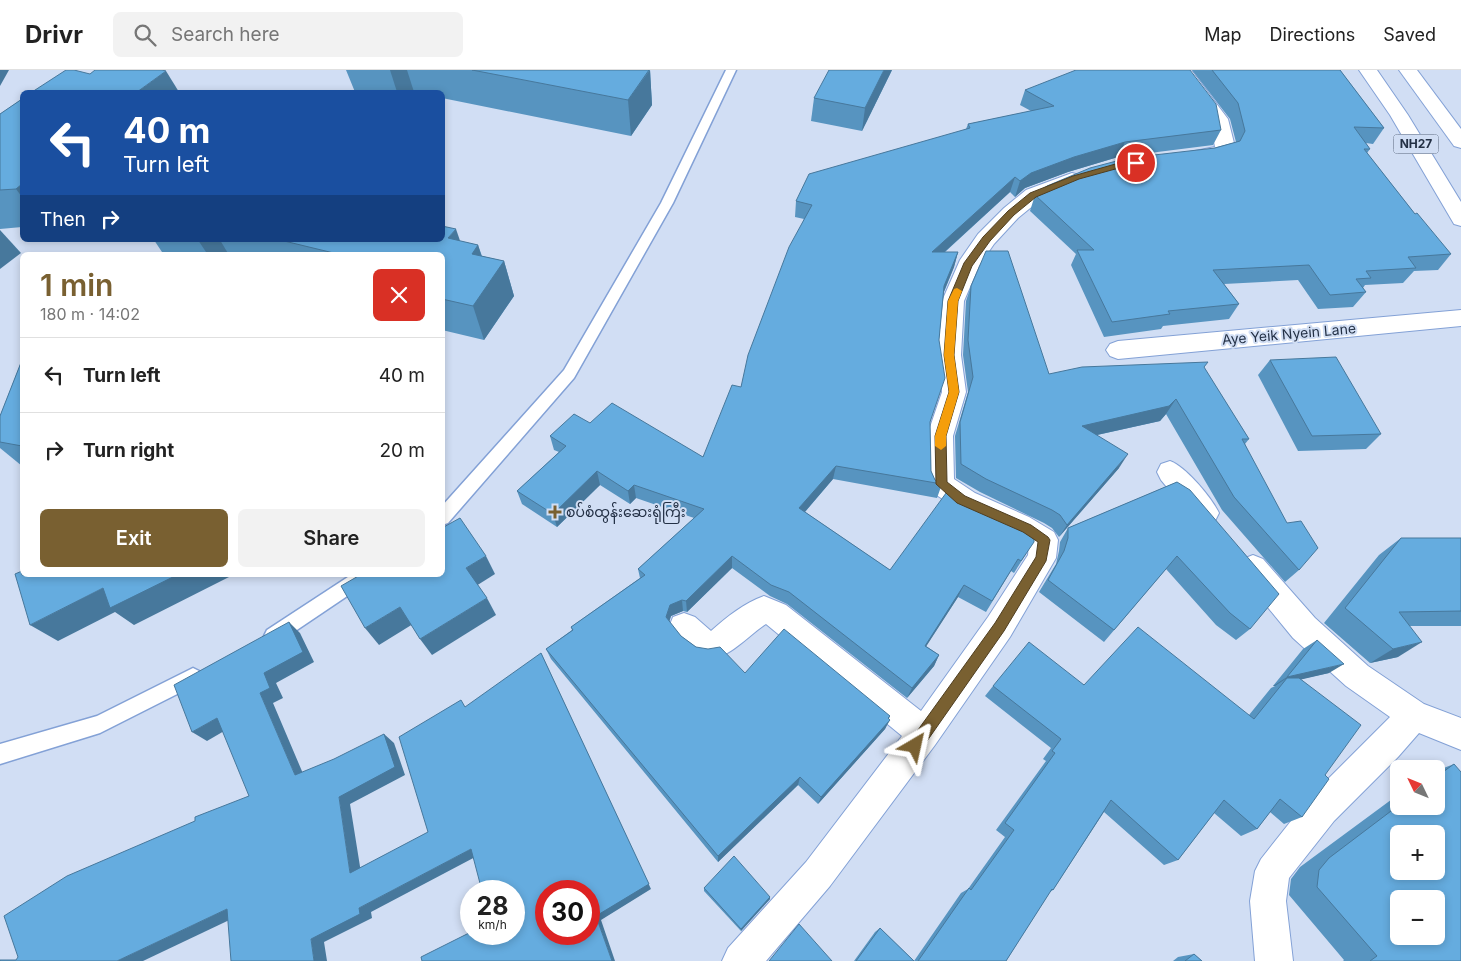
<!DOCTYPE html>
<html lang="en">
<head>
<meta charset="utf-8">
<style>
  body { margin:0; font-family:Inter,"Noto Sans Myanmar",sans-serif; background:#f2f2f2; color:#222; height:100vh; display:flex; flex-direction:column; font-size:19px; white-space:nowrap }
  * { box-sizing:border-box; margin:0 }
  p { font-size:16px; color:#767676 }
  .icon { flex:none; width:28px; height:28px; fill:none; stroke:currentColor; stroke-width:2; stroke-linecap:round; stroke-linejoin:round }
  .map { position:relative; flex:1; overflow:hidden }
  .panel { position:absolute; left:20px; top:182px; width:425px; height:325px; display:flex; flex-direction:column; background:#fff; border-radius:8px; box-shadow:0 2px 8px #0003 }
  .panel>* { flex:none }
  .top-card { position:absolute; left:20px; top:20px; width:425px; height:152px; border-radius:8px; box-shadow:0 2px 8px #0003; background:#1a4fa0; color:#fff; overflow:hidden }
  .needle { width:32px; rotate:313deg }
  .controls { position:absolute; left:1390px; top:690px; display:grid; gap:10px }
  .controls a { display:grid; place-items:center; width:55px; height:55px; border-radius:8px; background:#fff; box-shadow:0 2px 8px #0003; font-size:25px }
  .speed { position:absolute; left:460px; top:810px; display:flex; gap:10px; font-size:25px; font-weight:700; text-align:center }
  .speed>* { display:grid; place-content:center; width:65px; height:65px; border-radius:50%; background:#fff; box-shadow:0 2px 8px #0003; line-height:1 }
  .speed small { font-size:12px; font-weight:400 }
  .speed .limit { border:8px solid #d22; background:#fff; color:#111 }
  .pin { position:absolute; display:grid; place-items:center; width:42px; height:42px; color:#fff; margin:-21px; border:2px solid #fff; border-radius:50%; box-shadow:0 1px 5px #0007 }
  .me { position:absolute; width:55px; margin:-28px; rotate:36deg; stroke-linejoin:round; filter:drop-shadow(0 0 4px #0008) }
  .turn { display:flex; align-items:center; gap:18px; height:105px; padding:0 20px; font-size:22px }
  .turn .icon { width:65px; height:65px; stroke-width:2.5 }
  .turn b { display:block; font-size:35px; line-height:42px }
  .then { display:flex; align-items:center; height:48px; padding:0 20px; background:#0003; gap:10px; font-size:19px }
  .round { display:grid; place-items:center; flex:none; width:52px; height:52px; border-radius:8px; background:#f2f2f2 }
  .head { display:flex; align-items:center; justify-content:space-between; height:85px; padding:0 20px }
  h1 { font-size:30px; font-weight:600; line-height:38px; color:#796031 }
  .action { display:flex; gap:10px; margin-top:auto; padding:10px 20px }
  .action a { flex:1; height:58px; border-radius:8px; background:#796031; color:#fff; font-size:20px; font-weight:600; line-height:58px; text-align:center }
  .action a+a { background:#f2f2f2; color:#222 }
  ul { padding:0; list-style:none }
  li { display:flex; align-items:center; gap:15px; height:75px; padding:0 20px; border-top:1px solid #e0e0e0 }
  li div { flex:1 }
  li b { display:block; font-size:19px }
  li em { font-style:normal }
  header { display:flex; align-items:center; gap:30px; box-sizing:border-box; height:70px; padding:0 25px; background:#fff; border-bottom:1px solid #e0e0e0 }
  header strong { font-size:24px }
  nav { display:flex; gap:28px; margin-inline-start:auto; font-size:18px }
  .search { width:350px; height:45px; background:#f2f2f2; display:flex; align-items:center; gap:12px; box-sizing:border-box; padding:0 18px; border-radius:8px; color:#767676; font-size:19px }
  .map>svg:first-child { display:block }
  .lines { fill:none; stroke-linecap:round; stroke-linejoin:round }
  .lane-casing { stroke:#83a1d6; stroke-width:3 }
  .street-casing { stroke:#83a1d6; stroke-width:2 }
  .highway-casing { stroke:#83a1d6; stroke-width:2 }
  .lane { fill:#fff; fill-rule:evenodd }
  .street { fill:#fff; fill-rule:evenodd }
  .highway { fill:#fff; fill-rule:evenodd }
  .wall { fill:#5794c0 }
  .shaded-wall { fill:#47789c }
  .building { fill:#65acdf; stroke:#47789c; fill-rule:evenodd }
  .route { fill:#796031; stroke:#4f3e20 }
  .slow { fill:#f59e0b }
  .poi-dot { fill:#796031; stroke:#d1def4; stroke-width:2 }
  .labels { text-anchor:middle; stroke-width:4; stroke-linejoin:round; paint-order:stroke }
  .shield { fill:#d1def4; stroke:#57647a; stroke-width:1 }
  .shield-label { font-size:12px; font-weight:bold; fill:#233045 }
  .street-label { font-size:14px; fill:#233045; stroke:#d1def4 }
  .poi-label { font-size:14px; fill:#233045; stroke:#d1def4; text-anchor:start }
</style>
</head>
<body>
<header>
<strong>Drivr</strong>
<div class="search"><svg class="icon" aria-label="search" viewBox="0 0 24 24"><circle cx="10" cy="10" r="6"/><path d="M15 15l6 6"/></svg>Search here</div>
<nav><a>Map</a><a>Directions</a><a>Saved</a></nav>
</header>
<div class="map">
<svg width="1461" height="891" viewBox="0 0 1461 891">
  <rect width="100%" height="100%" fill="#d1def4"/>
  <g class="lines">
    <g class="lane-casing">
      <g id="lane">
        <polygon points="726,0 736,0 673,133 574,308 448,453 442,455 442,436 564,300 661,133"/>
        <polygon points="351,505 374,505 371,510 279,572 273,574 267,572 264,566 267,560"/>
        <polygon points="193,598 199,601 202,607 199,613 100,663 0,694 0,674 97,646"/>
      </g>
    </g>
    <g class="street-casing">
      <g id="street">
        <polygon points="1173,0 1191,0 1228,49 1235,77 1230,85 1192,93 1185,91 1182,87 1185,83 1215,77 1210,49"/>
        <path d="M1072 103 1079 105 1082 109 1079 113 1040 130 1018 148 994 174 979 196 964 231 961 285 966 322 953 366 954 409 975 423 1029 447 1054 462 1058 470 1056 488 1010 567 935 675 830 816 766 891H722L728 878 806 792 902 666 766 554C740 571 718 605 686 578 678 571 673 566 669 557L673 547 684 543 695 547 711 561C727 547 744 533 764 526L786 535 921 641 988 547 1028 485 1029 475 956 438 932 422 928 414 927 366 942 322 937 285 942 231 960 190 978 164 1004 138 1026 120Z"/>
        <polygon points="1461,240 1461,256 1118,289 1110,286 1106,280 1110,274 1118,271"/>
        <path d="M1170 391C1186 397 1211 427 1219 443L1215 451 1205 454 1195 451 1161 410 1157 402 1161 394Z"/>
        <polygon points="1253,485 1263,489 1315,548 1368,596 1424,634 1461,648 1461,680 1419,663 1398,687 1334,751 1289,808 1286,831 1293,891 1255,891 1250,831 1255,801 1261,789 1310,727 1390,647 1346,616 1293,568 1243,507 1239,498 1243,489"/>
      </g>
    </g>
    <g class="highway-casing">
      <g id="highway">
        <polygon points="1359,0 1377,0 1408,45 1461,132 1461,156 1454,154 1390,45"/>
        <polygon points="1399,0 1417,0 1461,59 1461,78 1454,76"/>
      </g>
    </g>
    <use href="#lane" class="lane"/>
    <use href="#street" class="street"/>
    <use href="#highway" class="highway"/>
  </g>
  <g class="wall">
    <polygon points="346,0 650,0 652,35 631,66 442,28 442,22 355,22"/>
    <polygon points="892,0 862,61 811,51 814,28"/>
    <polygon points="1192,0 1340,0 1384,58 1373,74 1366,73 1370,79 1367,83 1415,144 1451,184 1438,200 1414,201 1403,213 1365,215 1363,218 1366,222 1353,237 1318,239 1298,210 1224,214 1239,234 1229,249 1163,256 1161,259 1104,267 1071,195 1076,184 1030,141 1035,125 1236,72 1230,49"/>
    <polygon points="1025,20 1221,60 1213,75 1118,87 1068,102 1025,118 1015,127 1010,122 945,182 958,182 954,197 944,222 930,353 931,401 935,410 942,414 937,428 833,409 805,442 890,500 1026,484 1014,503 1011,501 986,542 958,527 926,576 939,585 934,596 907,628 787,534 770,526 732,498 687,542 683,541 671,546 669,552 681,566 696,577 745,603 890,646 885,659 818,734 798,715 718,792 551,589 546,579 572,560 571,557 640,508 638,499 694,448 636,428 630,434 600,415 557,457 522,434 517,421 559,382 554,380 550,366 590,353 703,387 741,317 804,149 795,147 796,131 966,59 968,54 1031,41 1020,35"/>
    <polygon points="22,29 22,157 0,159 0,44"/>
    <polygon points="154,170 442,170 460,171 478,175 482,186 504,191 514,226 484,270 442,260 442,185 164,185"/>
    <polygon points="971,216 1049,304 1204,298 1249,369 1245,374 1299,500 1285,512 1222,440 1166,344 1160,351 1097,365 1119,398 1059,467 1052,458 1044,453 980,422 956,408 955,366 968,322 963,285 966,231"/>
    <polygon points="22,290 22,396 0,378 0,346"/>
    <polygon points="1270,290 1381,364 1366,379 1298,381 1258,305"/>
    <polygon points="1177,412 1250,559 1236,570 1216,555 1166,499 1104,572 1039,522 1056,494 1059,481 1060,472 1068,458"/>
    <polygon points="1401,468 1461,468 1461,556 1410,556 1398,587 1370,593 1324,553 1379,485"/>
    <polygon points="1317,570 1329,603 1301,609 1325,705 1302,747 1284,754 1270,742 1257,759 1241,766 1214,743 1178,790 1164,795 1104,742 1053,820 1050,822 1006,891 914,891 961,823 968,819 1005,767 996,760 1046,691 1043,689 1051,678 985,626 993,616 1084,614 1249,645 1271,618 1275,616 1273,616 1303,579"/>
    <polygon points="1454,694 1461,891 1343,891 1344,890 1289,825 1291,809 1300,797 1399,724 1399,736 1436,736 1436,701"/>
    <polygon points="704,818 770,827 770,829 741,861 704,821"/>
    <polygon points="880,858 914,891 854,891 875,862"/>
    <polygon points="1194,884 1202,891 1173,891 1178,887"/>
  </g>
  <g class="shaded-wall">
    <polygon points="0,0 9,0 0,16"/>
    <polygon points="390,0 407,0 414,22 397,22"/>
    <polygon points="650,0 652,35 631,66 628,30"/>
    <polygon points="884,0 892,0 862,61 865,38"/>
    <polygon points="166,1 179,22 137,22"/>
    <polygon points="1125,72 1118,87 1068,102 1025,118 1015,127 1020,111 1031,103 1074,87"/>
    <polygon points="1015,107 1010,122 928,197 932,182"/>
    <polygon points="22,114 22,127 16,119"/>
    <polygon points="456,159 468,194 448,168"/>
    <polygon points="0,160 21,183 0,199"/>
    <polygon points="198,170 220,170 229,185 208,185"/>
    <polygon points="478,175 489,210 472,184"/>
    <polygon points="958,182 954,197 940,231 944,216"/>
    <polygon points="504,191 514,226 484,270 473,236"/>
    <polygon points="1176,329 1166,344 1160,351 1074,370 1082,356"/>
    <polygon points="1128,384 1119,398 1059,467 1067,455"/>
    <polygon points="836,396 833,409 797,451 799,438"/>
    <polygon points="597,401 600,415 557,457 553,444"/>
    <polygon points="634,415 636,428 630,434 628,421"/>
    <polygon points="486,486 495,504 476,516 466,498"/>
    <polygon points="732,486 732,498 687,542 686,531"/>
    <polygon points="177,505 231,505 231,506 134,555 115,542 58,571 30,555 103,518"/>
    <polygon points="964,515 958,527 920,586 925,576"/>
    <polygon points="487,528 496,545 432,585 420,569"/>
    <polygon points="682,530 683,541 671,546 667,558 666,547 670,535"/>
    <polygon points="400,537 413,554 379,575 365,558"/>
    <polygon points="289,552 300,563 314,592 276,613 283,628 273,633 307,713 295,705 260,623 264,603"/>
    <polygon points="1422,572 1398,587 1370,593 1393,579"/>
    <polygon points="541,583 651,819 601,850 615,891 612,891 596,846"/>
    <polygon points="939,585 934,596 907,628 912,618"/>
    <polygon points="1344,594 1329,603 1282,614 1287,608 1275,616 1273,616 1287,607"/>
    <polygon points="890,646 886,653 890,650 885,659 818,734 821,727"/>
    <polygon points="217,648 231,657 207,671 192,662"/>
    <polygon points="384,664 394,673 405,705 350,734 362,809 350,803 339,727"/>
    <polygon points="800,707 798,715 718,792 718,786"/>
    <polygon points="471,779 479,785 371,842 372,848 324,872 327,891 314,891 311,869 359,838"/>
    <polygon points="770,827 770,829 741,861 741,859"/>
    <polygon points="227,839 242,844 143,891 117,891"/>
  </g>
  <g class="building">
    <polygon points="66,0 74,0 90,4 95,0 162,0 166,1 137,22 32,22"/>
    <polygon points="472,0 649,0 628,30"/>
    <polygon points="829,0 884,0 865,38 814,28"/>
    <polygon points="1076,0 1190,0 1216,34 1221,60 1125,72 1074,87 1031,103 1020,111 1015,107 932,182 958,182 944,216 939,270 945,308 930,352 931,401 935,410 942,414 836,396 799,438 890,500 949,419 1034,464 1034,472 1021,491 1018,489 992,531 964,515 925,576 939,585 912,618 789,522 771,515 732,486 686,531 682,530 670,535 666,547 681,566 696,577 708,579 720,577 745,603 784,559 890,646 888,648 890,650 821,727 800,707 718,786 546,579 573,560 571,557 645,505 638,499 704,439 634,415 628,421 597,401 553,444 517,421 566,376 550,366 574,344 590,353 612,333 703,387 732,315 741,317 748,285 789,177 812,135 796,131 809,104 970,58 968,54 1054,36 1025,20"/>
    <polygon points="1212,0 1340,0 1384,58 1354,57 1370,79 1364,79 1415,144 1417,143 1451,184 1408,187 1416,198 1366,201 1371,208 1356,209 1366,222 1330,225 1309,195 1213,200 1239,234 1168,241 1170,244 1112,252 1077,180 1094,180 1035,125 1047,116 1090,98 1128,88 1215,78 1240,71 1245,61 1238,33"/>
    <polygon points="22,29 22,114 16,119 0,120 0,44"/>
    <polygon points="442,156 456,159 448,168 478,175 472,184 504,191 473,236 442,229 442,185 342,185 280,170 442,170"/>
    <polygon points="986,181 1008,181 1049,304 1082,297 1208,292 1204,297 1249,369 1242,369 1287,453 1301,451 1318,478 1299,500 1234,427 1176,329 1169,336 1082,356 1128,384 1067,455 1060,445 1052,440 986,409 961,394 960,352 973,307 968,270 971,216"/>
    <polygon points="1336,287 1381,364 1312,366 1270,290"/>
    <polygon points="22,290 22,376 0,372 0,346"/>
    <polygon points="1177,412 1190,420 1279,524 1250,559 1230,543 1177,486 1114,560 1048,510 1064,481 1068,468 1068,458"/>
    <polygon points="460,448 486,486 466,498 487,528 420,569 400,537 365,558 341,516 360,505 442,505 442,458"/>
    <polygon points="1401,468 1461,468 1461,541 1399,542 1422,572 1393,579 1345,538"/>
    <polygon points="22,501 22,505 177,505 110,538 103,518 30,555 15,504"/>
    <path d="M289 552 303 582 264 603 270 618 260 623 295 705 334 689 384 664 395 697 339 727 350 803 428 762 399 667 461 630 465 637 541 583 649 814 596 846 612 891H422L421 887 471 862V864H514V821H482L471 779 359 838 360 844 311 869 314 891H231L227 839 117 891H0V890H16L18 887 4 846 67 806 195 751V747L249 726 217 648 192 662 174 615ZM546 821H589V864H546Z"/>
    <polygon points="1138,557 1254,649 1287,608 1299,608 1361,655 1325,705 1329,709 1302,747 1280,729 1257,759 1224,730 1178,790 1111,730 1053,820 1052,819 1006,891 918,891 969,818 971,820 1014,760 1005,753 1055,683 1052,681 1061,669 993,616 1029,572 1084,615"/>
    <polygon points="1317,570 1344,594 1287,607"/>
    <path d="M1454 694 1461 702V891H1370L1377 886 1317 817 1319 800 1329 788 1399 735V736H1436V707ZM1399 764H1436V801H1399ZM1399 829H1436V866H1399Z"/>
    <polygon points="734,786 770,827 741,859 704,818"/>
    <polygon points="799,854 832,891 769,891"/>
    <polygon points="880,858 914,891 856,891"/>
    <polygon points="1194,884 1202,891 1185,891"/>
  </g>
  <polygon class="route" points="1136,91 1139,91 1139,95 1119,98 1079,109 1036,127 1014,145 990,171 972,196 958,231 954,285 959,322 946,366 947,412 965,426 1031,455 1048,467 1050,470 1046,491 1004,561 920,681 915,683 910,681 908,676 910,671 995,553 1036,487 1038,472 1023,462 957,433 936,414 935,366 949,322 944,285 948,231 964,193 983,167 1008,141 1030,123 1073,106 1119,93"/>
  <polygon class="slow" points="957,218 962,221 958,231 954,285 959,322 946,366 946,376 941,380 935,376 935,366 949,322 944,285 948,231 954,219"/>
  <path class="poi-dot" d="M552.5 434.5h5v5h5v5h-5v5h-5v-5h-5v-5h5z"/>
  <g class="labels">
    <rect class="shield" x="1393.5" y="64.5" width="45" height="19" rx="4"/>
    <g class="shield-label">
      <text x="1416" y="78">NH27</text>
    </g>
    <g class="street-label">
      <text transform="translate(1289 264) rotate(-5)" y="5">Aye Yeik Nyein Lane</text>
    </g>
    <g class="poi-label">
      <text x="566" y="447">စပ်စံထွန်းဆေးရုံကြီး</text>
    </g>
  </g>
</svg>
<div class="controls">
<a><svg class="needle" viewBox="-14 -14 28 28"><path d="M0-13l5 13h-10z" fill="#e53935"/><path d="M0 13l5-13h-10z" fill="#767676"/></svg></a>
<a>+</a>
<a>−</a>
</div>
<div class="speed"><div>28<small>km/h</small></div><div class="limit">30</div></div>
<div class="pin" style="left:1136px;top:93px;background:#d93025"><svg class="icon" aria-label="arrive" viewBox="0 0 24 24"><path d="M6 21V4h12l-3 4 3 4H6"/></svg></div>
<svg class="me" style="left:915px;top:676px" viewBox="-20 -20 40 40"><path d="M0-17L14 15 0 8-14 15z" fill="#796031" stroke="#fff" stroke-width="4"/></svg>
<div class="top-card">
<div class="turn"><svg class="icon" aria-label="left" viewBox="0 0 24 24"><path d="M17 20v-9H6M10 6l-5 5 5 5"/></svg><div><b>40 m</b>Turn left</div></div>
<div class="then">Then<svg class="icon" aria-label="right" viewBox="0 0 24 24"><path d="M7 20v-9h11M14 6l5 5-5 5"/></svg></div>
</div>
<section class="panel">
<div class="head"><div><h1>1 min</h1><p>180 m · 14:02</p></div><a class="round" style="background:#d93025;color:#fff"><svg class="icon" aria-label="close" viewBox="0 0 24 24"><path d="M6 6l12 12M18 6L6 18"/></svg></a></div>
<ul>
<li><svg class="icon" aria-label="left" viewBox="0 0 24 24"><path d="M17 20v-9H6M10 6l-5 5 5 5"/></svg><div><b>Turn left</b></div><em>40 m</em></li>
<li><svg class="icon" aria-label="right" viewBox="0 0 24 24"><path d="M7 20v-9h11M14 6l5 5-5 5"/></svg><div><b>Turn right</b></div><em>20 m</em></li>
</ul>
<div class="action"><a>Exit</a><a>Share</a></div>
</section>
</div>
</body>
</html>
